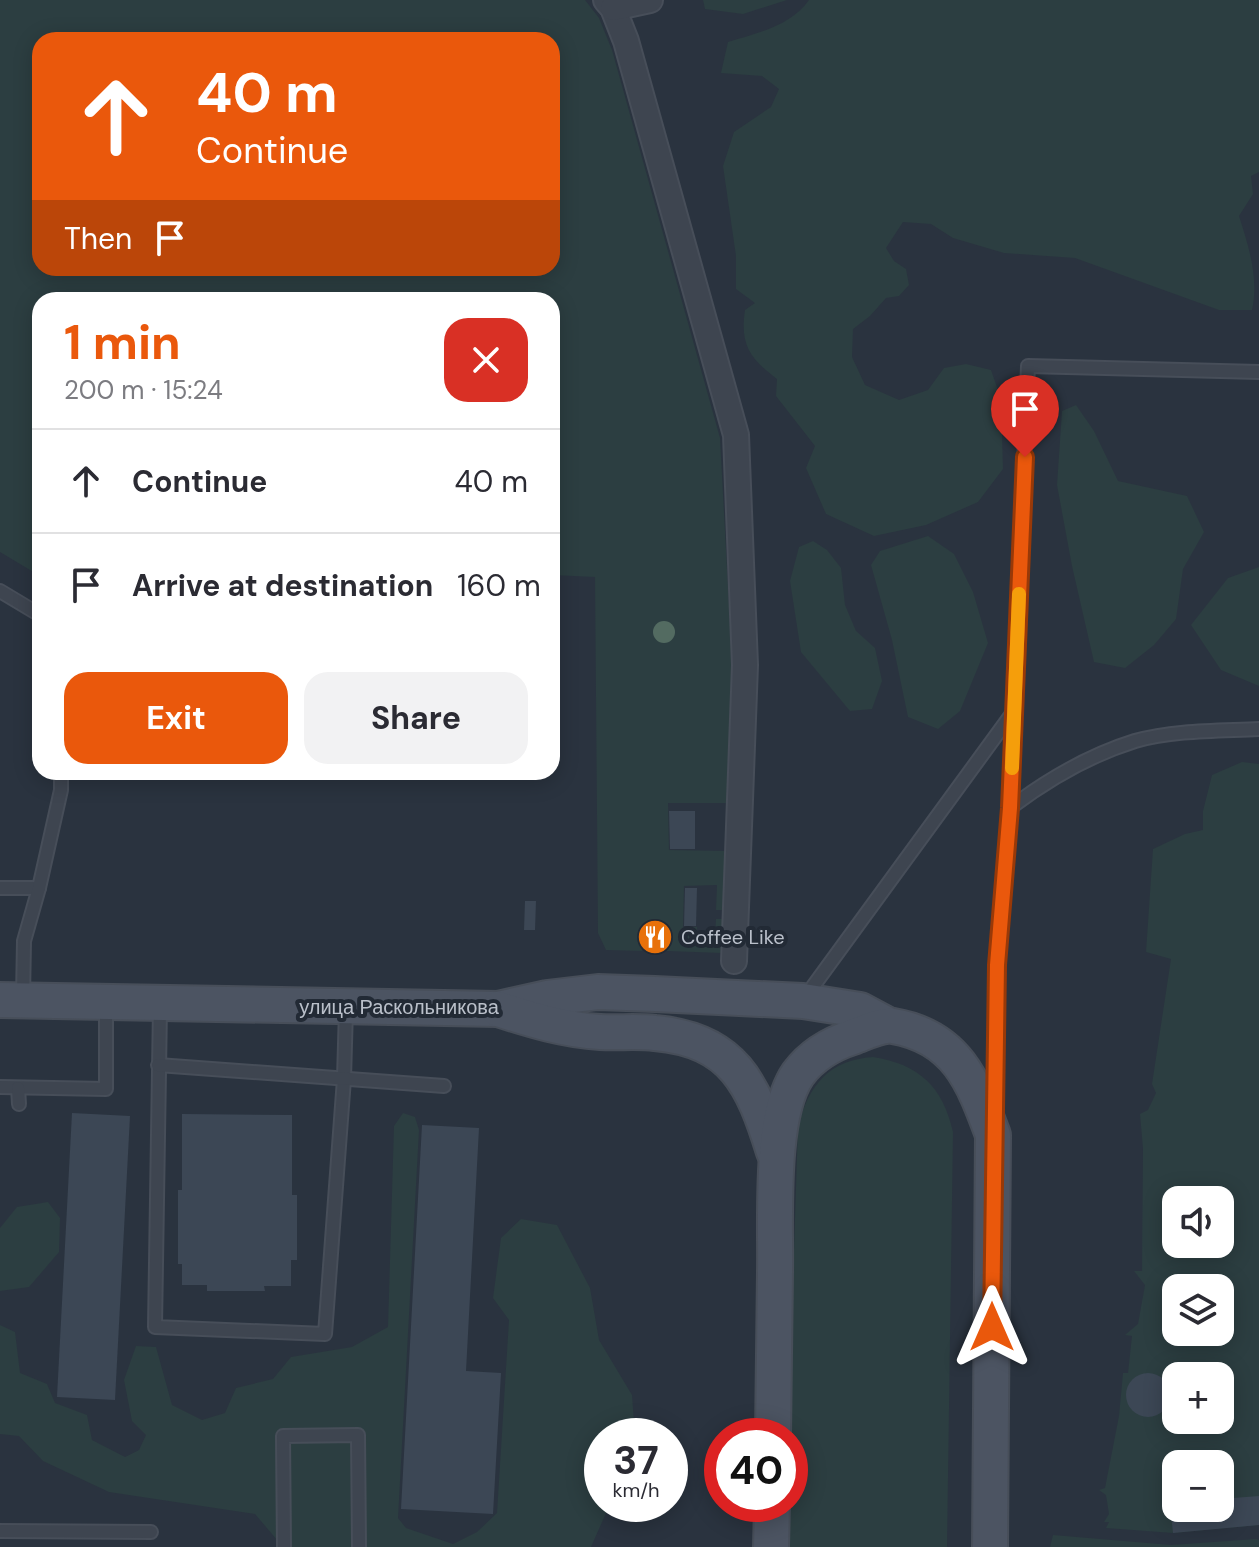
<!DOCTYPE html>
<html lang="en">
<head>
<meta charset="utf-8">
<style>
  body { margin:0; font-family:"DM Sans",sans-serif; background:#f2f2f3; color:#2b2b33; height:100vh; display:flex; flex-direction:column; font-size:30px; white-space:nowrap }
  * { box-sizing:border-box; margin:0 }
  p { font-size:26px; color:#7c7c81 }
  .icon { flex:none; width:44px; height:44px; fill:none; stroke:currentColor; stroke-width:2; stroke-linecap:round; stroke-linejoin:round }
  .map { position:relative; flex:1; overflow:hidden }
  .details { position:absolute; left:32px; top:292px; width:528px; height:488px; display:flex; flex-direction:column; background:#fff; border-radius:24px; box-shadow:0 4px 20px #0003 }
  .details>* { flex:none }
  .banner { position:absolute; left:32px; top:32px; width:528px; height:244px; border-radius:24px; box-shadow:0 4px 20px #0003; background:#ea580c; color:#fff; overflow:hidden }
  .controls { position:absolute; left:1162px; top:1186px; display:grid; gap:16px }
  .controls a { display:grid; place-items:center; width:72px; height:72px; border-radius:16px; background:#fff; box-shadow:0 4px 20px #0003; font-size:40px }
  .speed { position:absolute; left:584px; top:1418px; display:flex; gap:16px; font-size:40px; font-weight:700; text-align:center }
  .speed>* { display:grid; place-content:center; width:104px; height:104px; border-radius:50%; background:#fff; box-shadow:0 4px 20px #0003; line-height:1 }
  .speed small { font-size:20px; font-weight:400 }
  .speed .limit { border:12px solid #d22; background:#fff; color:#111 }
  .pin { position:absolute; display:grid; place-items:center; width:68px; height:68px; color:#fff; margin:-82px -34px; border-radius:50% 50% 50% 0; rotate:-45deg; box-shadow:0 0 8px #0007 }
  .pin .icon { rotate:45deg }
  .me { position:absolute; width:88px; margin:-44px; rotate:0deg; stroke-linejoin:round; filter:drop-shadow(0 0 6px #0008) }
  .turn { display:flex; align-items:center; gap:28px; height:168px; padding:0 32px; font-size:36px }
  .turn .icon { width:104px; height:104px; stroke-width:2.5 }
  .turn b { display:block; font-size:56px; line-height:68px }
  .then { display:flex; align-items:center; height:76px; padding:0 32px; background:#0003; gap:16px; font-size:30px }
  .round { display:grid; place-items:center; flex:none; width:84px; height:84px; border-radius:24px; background:#f2f2f3 }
  .head { display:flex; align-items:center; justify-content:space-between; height:136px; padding:0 32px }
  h1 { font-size:48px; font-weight:700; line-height:60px; color:#ea580c }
  .action { display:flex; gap:16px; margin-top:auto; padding:16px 32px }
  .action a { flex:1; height:92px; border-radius:24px; background:#ea580c; color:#fff; font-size:32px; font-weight:700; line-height:92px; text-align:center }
  .action a+a { background:#f2f2f3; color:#2b2b33 }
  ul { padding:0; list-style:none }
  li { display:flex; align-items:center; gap:24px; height:104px; padding:0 32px; border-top:2px solid #e1e1e2 }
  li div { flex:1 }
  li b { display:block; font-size:30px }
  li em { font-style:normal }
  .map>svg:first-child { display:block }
  .green { fill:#2c3e41; fill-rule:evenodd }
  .building { fill:#3c4755 }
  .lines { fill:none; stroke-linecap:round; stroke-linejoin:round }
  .lane-casing { stroke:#474e59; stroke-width:16 }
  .street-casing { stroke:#474e59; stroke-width:28 }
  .secondary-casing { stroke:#474e59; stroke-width:38 }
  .lane { stroke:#3e4550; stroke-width:12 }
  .street { stroke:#3e4550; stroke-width:24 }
  .secondary { stroke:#4c5462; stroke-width:34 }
  .tree { fill:#536b61 }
  .route-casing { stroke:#983908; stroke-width:20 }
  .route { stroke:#ea580c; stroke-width:14 }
  .slow { stroke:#f59e0b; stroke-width:14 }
  .labels { text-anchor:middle; stroke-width:8; stroke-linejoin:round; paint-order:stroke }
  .poi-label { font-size:20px; fill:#bac0ca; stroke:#222a35; text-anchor:start }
  .street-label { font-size:20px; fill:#bac0ca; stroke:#222a35 }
</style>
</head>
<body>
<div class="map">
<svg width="1259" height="1547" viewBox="0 0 1259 1547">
  <rect width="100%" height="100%" fill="#2a333f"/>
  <g class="green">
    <path d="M0 0H585L599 18 612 50 720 438 732 662 727 803H668L669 850 726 851 724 910H716L717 885 684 886 683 927H697V938H715L716 919H724L722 953 667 951V928H642V951L606 950 598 933 595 577 552 575V300H40V576L0 552ZM40 40H552V268H40Z"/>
    <polygon points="703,0 787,0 743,14 705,9"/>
    <path d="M809 0H1259V172L1251 176 1253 194 1239 216C1249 247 1259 279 1252 310H1219L1075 258 1004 253 953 238 931 224 903 222 886 248 894 261 906 269 909 285 899 296 886 298 870 316 853 329 852 357 865 385 899 400 928 390 944 368 966 364 991 370 1001 399 1003 469 978 502 926 525 874 536 826 514 806 468 815 446 776 396 777 379C749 358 740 344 745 310L755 303 736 289V256L723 166 734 132 771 107 779 89 762 76 721 73 728 42C757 33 791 26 809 0Z"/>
    <polygon points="1076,405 1094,431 1118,481 1187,496 1204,532 1183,569 1176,619 1154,645 1125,668 1094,662 1072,566 1057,485 1062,411"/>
    <polygon points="928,536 954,554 973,592 988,643 960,711 938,729 908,717 892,640 871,565 880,551"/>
    <polygon points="813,541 827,550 841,568 845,605 856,631 875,648 882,681 872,709 850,711 801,652 790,581 799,547"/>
    <polygon points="1259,567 1259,686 1221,670 1191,625 1228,578"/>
    <path d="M1242 762 1259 764V1525L1173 1533 1106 1528 1109 1522H1104L1109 1514 1106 1495 1099 1490 1105 1488 1119 1416 1123 1373H1128L1132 1336 1125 1335 1138 1324 1145 1285 1134 1271H1142L1143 1149 1140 1114 1148 1110 1156 1093 1152 1084 1171 959 1146 952 1153 849 1185 834 1203 830V811L1212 775ZM1176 1200H1220V1244H1176ZM1176 1288H1220V1332H1176ZM1176 1376H1220V1420H1176ZM1176 1464H1220V1508H1176Z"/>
    <path d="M873 1057C919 1064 943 1087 953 1132L947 1547H785L786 1504H790L788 1436 798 1126C809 1085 829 1060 873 1057Z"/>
    <polygon points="403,1113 415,1117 419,1130 398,1518 406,1528 453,1544 477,1532 497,1513 509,1320 493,1298 501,1238 521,1219 557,1225 590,1288 599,1340 632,1395 635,1436 602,1436 602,1504 610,1504 591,1547 283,1547 255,1514 109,1492 43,1461 19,1436 0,1434 0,1325 15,1332 20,1373 47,1384 55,1403 87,1415 92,1440 125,1457 139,1450 146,1435 132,1421 124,1380 136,1346 156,1347 172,1405 202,1420 225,1413 236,1388 273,1379 291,1357 352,1347 388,1327 394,1126"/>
    <polygon points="48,1202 60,1218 59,1252 29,1287 0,1291 0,1228 17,1207"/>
    <polygon points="1053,1535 1171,1545 1256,1539 1259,1540 1259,1547 1050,1547"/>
  </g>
  <g class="building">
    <polygon points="669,811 695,811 695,849 670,849"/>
    <polygon points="685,888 697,888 696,926 684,926"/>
    <polygon points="525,901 536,901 535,930 524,930"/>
    <polygon points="644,930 667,930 666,944 644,944"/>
    <polygon points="72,1113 130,1116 115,1400 57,1397"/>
    <polygon points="182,1114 292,1115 292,1195 297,1195 297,1260 291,1260 291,1286 264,1286 265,1291 207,1291 207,1285 182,1285 182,1264 178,1264 178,1190 182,1190"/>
    <polygon points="422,1125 479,1128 466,1371 501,1373 493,1514 401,1509"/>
    <circle cx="1148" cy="1395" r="22"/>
    <polygon points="1259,1496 1259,1525 1173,1533 1170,1504 1176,1504 1176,1508 1220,1508 1220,1499"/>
  </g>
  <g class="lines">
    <g class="lane-casing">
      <g id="lane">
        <polyline points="0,591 40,615"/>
        <path d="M1010 808C1047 780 1090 755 1135 741 1174 730 1219 731 1259 729"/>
        <polyline points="0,888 39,888"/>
        <polyline points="806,996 1014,711"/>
        <polyline points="23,997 24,941 39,888 61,790 61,772"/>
        <polyline points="160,1007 155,1327 325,1334 344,1079 346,1009"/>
        <polyline points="158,1065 444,1086"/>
        <polyline points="0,1087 106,1089 106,1002"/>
        <polyline points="18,1088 19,1104"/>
        <polyline points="994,1108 997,965 1010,808 1028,366 1259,372"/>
        <polyline points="0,1531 151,1532"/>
        <polyline points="284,1547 283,1436 358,1435 359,1547"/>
      </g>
    </g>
    <g class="street-casing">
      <g id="street">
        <polyline points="606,0 613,8 626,41 736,435 745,665 734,961"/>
        <polyline points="613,8 650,0"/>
      </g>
    </g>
    <g class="secondary-casing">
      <g id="secondary">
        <polyline points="0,1000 498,1009 547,998 598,992 655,994 803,1001 860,1010 888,1025"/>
        <path d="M498 1009C532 1020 565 1030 600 1032 618 1033 637 1031 655 1033 734 1040 753 1084 774 1152"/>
        <path d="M773 1436C774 1381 774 1326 775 1272 776 1220 769 1116 798 1074 812 1055 831 1044 853 1037 864 1033 881 1024 893 1026 957 1037 973 1081 993 1135L990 1547"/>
        <polyline points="771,1547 772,1504"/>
      </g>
    </g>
    <use href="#lane" class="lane"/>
    <use href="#street" class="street"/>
    <use href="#secondary" class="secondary"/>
  </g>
  <circle class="tree" cx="664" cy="632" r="11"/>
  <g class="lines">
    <g class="route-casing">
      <polyline id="route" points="992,1327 997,965 1010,808 1025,457"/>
    </g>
    <use href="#route" class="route"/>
    <polyline class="slow" points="1012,768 1019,594"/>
  </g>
  <defs>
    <g id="restaurant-disc" transform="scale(1.8)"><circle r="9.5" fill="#e8710a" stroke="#222a35"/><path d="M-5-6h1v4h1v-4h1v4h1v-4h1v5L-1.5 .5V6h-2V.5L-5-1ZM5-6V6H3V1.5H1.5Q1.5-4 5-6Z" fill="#fff"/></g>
  </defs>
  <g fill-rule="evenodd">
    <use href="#restaurant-disc" x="655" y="937"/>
  </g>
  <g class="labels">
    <g class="poi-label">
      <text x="681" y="944">Coffee Like</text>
    </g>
    <g class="street-label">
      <text x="399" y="1014">улица Раскольникова</text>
    </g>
  </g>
</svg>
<div class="controls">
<a><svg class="icon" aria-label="sound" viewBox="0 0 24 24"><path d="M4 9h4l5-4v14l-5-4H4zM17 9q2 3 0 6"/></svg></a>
<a><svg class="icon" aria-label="layers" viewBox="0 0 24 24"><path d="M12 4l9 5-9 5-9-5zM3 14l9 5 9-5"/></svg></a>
<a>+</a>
<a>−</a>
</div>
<div class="speed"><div>37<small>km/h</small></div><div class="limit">40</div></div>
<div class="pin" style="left:1025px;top:457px;background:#d93025"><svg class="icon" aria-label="arrive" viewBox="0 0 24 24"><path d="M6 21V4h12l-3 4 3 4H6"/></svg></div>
<svg class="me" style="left:992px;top:1327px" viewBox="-20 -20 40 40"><path d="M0-17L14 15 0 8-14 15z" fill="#ea580c" stroke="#fff" stroke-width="4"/></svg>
<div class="banner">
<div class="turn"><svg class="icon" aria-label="ahead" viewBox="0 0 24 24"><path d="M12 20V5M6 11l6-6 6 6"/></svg><div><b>40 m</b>Continue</div></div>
<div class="then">Then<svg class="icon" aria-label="arrive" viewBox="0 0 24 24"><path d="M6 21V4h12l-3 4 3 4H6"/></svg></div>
</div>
<section class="details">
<div class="head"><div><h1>1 min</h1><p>200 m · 15:24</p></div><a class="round" style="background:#d93025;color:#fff"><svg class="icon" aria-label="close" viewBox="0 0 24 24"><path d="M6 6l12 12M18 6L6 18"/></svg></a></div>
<ul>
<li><svg class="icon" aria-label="ahead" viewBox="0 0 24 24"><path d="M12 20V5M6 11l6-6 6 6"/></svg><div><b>Continue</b></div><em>40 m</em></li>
<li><svg class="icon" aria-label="arrive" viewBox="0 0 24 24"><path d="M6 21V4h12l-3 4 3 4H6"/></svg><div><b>Arrive at destination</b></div><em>160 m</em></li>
</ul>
<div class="action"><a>Exit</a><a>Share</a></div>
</section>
</div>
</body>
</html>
